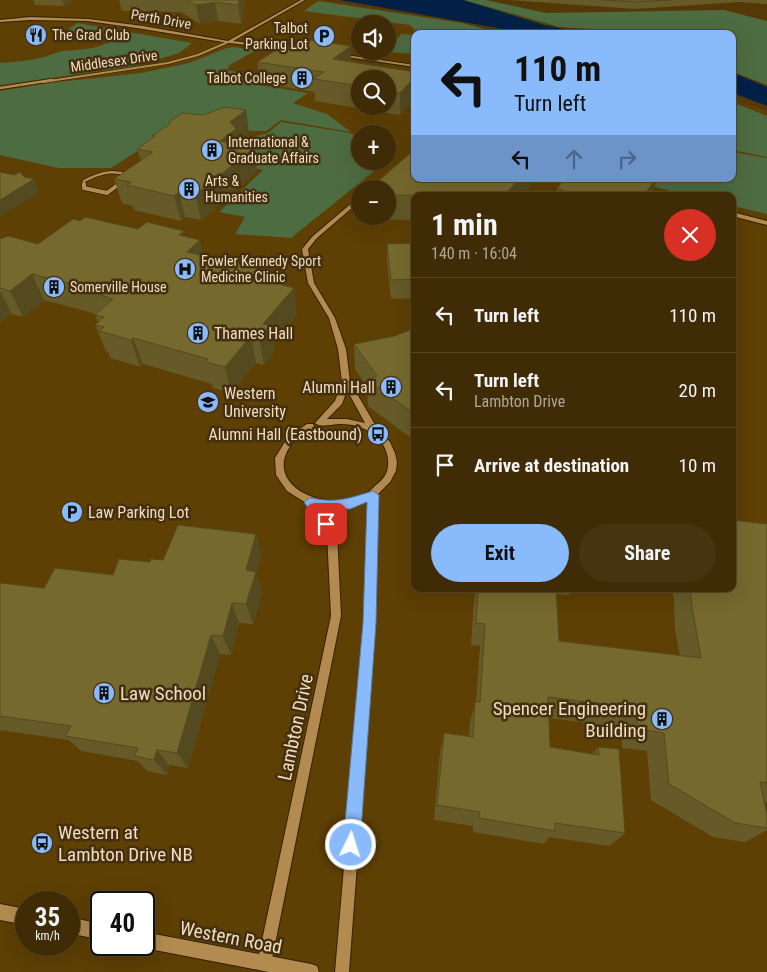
<!DOCTYPE html>
<html lang="en">
<head>
<meta charset="utf-8">
<style>
  body { margin:0; font-family:"Roboto Condensed",sans-serif; background:#46330f; color:#f1f3f6; height:100vh; display:flex; flex-direction:column; font-size:19px; white-space:nowrap }
  * { box-sizing:border-box; margin:0 }
  p { font-size:16px; color:#ada79a }
  .icon { flex:none; width:28px; height:28px; fill:none; stroke:currentColor; stroke-width:2; stroke-linecap:round; stroke-linejoin:round }
  .map { position:relative; flex:1; overflow:hidden }
  .side { position:absolute; left:411px; top:192px; width:325px; height:400px; display:flex; flex-direction:column; background:#3f2b05; border-radius:10px; box-shadow:0 5px 20px #0002,0 0 0 1px #584727 }
  .side>* { flex:none }
  .hud { position:absolute; left:411px; top:30px; width:325px; height:152px; border-radius:10px; box-shadow:0 5px 20px #0002,0 0 0 1px #584727; background:#89bafc; color:#111; overflow:hidden }
  .fabs { position:absolute; left:351px; top:15px; display:grid; gap:10px }
  .fabs a { display:grid; place-items:center; width:45px; height:45px; border-radius:50%; background:#3f2b05; box-shadow:0 5px 20px #0002,0 0 0 1px #584727; font-size:25px }
  .speed { position:absolute; left:15px; top:891px; display:flex; gap:10px; font-size:25px; font-weight:700; text-align:center }
  .speed>* { display:grid; place-content:center; width:65px; height:65px; border-radius:50%; background:#3f2b05; box-shadow:0 5px 20px #0002,0 0 0 1px #584727; line-height:1 }
  .speed small { font-size:12px; font-weight:400 }
  .speed .limit { border:2px solid #111; border-radius:8px; background:#fff; color:#111 }
  .pin { position:absolute; display:grid; place-items:center; width:42px; height:42px; color:#fff; margin:-21px; border-radius:10px; box-shadow:0 2px 8px #0006 }
  .me { position:absolute; width:55px; margin:-28px; rotate:4deg; stroke-linejoin:round; filter:drop-shadow(0 0 4px #0008) }
  .turn { display:flex; align-items:center; gap:18px; height:105px; padding:0 20px; font-size:22px }
  .turn .icon { width:65px; height:65px; stroke-width:2.5 }
  .turn b { display:block; font-size:35px; line-height:42px }
  .lanes { display:flex; align-items:center; height:48px; padding:0 20px; background:#0003; justify-content:center; gap:25px; direction:ltr }
  .lanes .off { opacity:.35 }
  .round { display:grid; place-items:center; flex:none; width:52px; height:52px; border-radius:26px; background:#46330f }
  .headline { display:flex; align-items:center; justify-content:space-between; height:85px; padding:0 20px }
  h1 { font-size:30px; font-weight:700; line-height:38px }
  .action { display:flex; gap:10px; margin-top:auto; padding:10px 20px }
  .action a { flex:1; height:58px; border-radius:30px; background:#89bafc; color:#111; font-size:20px; font-weight:700; line-height:58px; text-align:center }
  .action a+a { background:#46330f; color:#f1f3f6 }
  ul { padding:0; list-style:none }
  li { display:flex; align-items:center; gap:15px; height:75px; padding:0 20px; border-top:1px solid #584727 }
  li div { flex:1 }
  li b { display:block; font-size:19px }
  li em { font-style:normal }
  .map>svg:first-child { display:block }
  .built { fill:#5e3f04; fill-rule:evenodd }
  .green { fill:#4e6c41 }
  .water { fill:#032147 }
  .lines { fill:none; stroke-linecap:round; stroke-linejoin:round }
  .minor-far2-casing { stroke:#342101; stroke-width:3 }
  .minor-far1-casing { stroke:#342101; stroke-width:4 }
  .minor-casing { stroke:#342101; stroke-width:5.5 }
  .tertiary-casing { stroke:#342101; stroke-width:2 }
  .secondary-casing { stroke:#342101; stroke-width:2 }
  .minor-far2 { stroke:#b38b50; stroke-width:2 }
  .minor-far1 { stroke:#b38b50; stroke-width:2.5 }
  .minor { stroke:#b38b50; stroke-width:4 }
  .tertiary { fill:#b38b50; fill-rule:evenodd }
  .secondary { fill:#b38b50; fill-rule:evenodd }
  .wall { fill:#655a28; fill-rule:evenodd }
  .shaded-wall { fill:#534a20 }
  .building { fill:#76692e; stroke:#534a20 }
  .route { fill:#89bafc; stroke:#5979a4 }
  .labels { text-anchor:middle; stroke-width:5; stroke-linejoin:round; paint-order:stroke }
  .far-street-label { font-size:14px; fill:#f2ddbf; stroke:#443011 }
  .far-poi-label { font-size:14px; fill:#f2ddbf; stroke:#443011; text-anchor:start }
  .poi-label { font-size:16px; fill:#f2ddbf; stroke:#443011; text-anchor:start }
  .near-poi-label { font-size:19px; fill:#f2ddbf; stroke:#443011; text-anchor:start }
  .near-street-label { font-size:19px; fill:#f2ddbf; stroke:#443011 }
</style>
</head>
<body>
<div class="map">
<svg width="767" height="972" viewBox="0 0 767 972">
  <rect width="100%" height="100%" fill="#543907"/>
  <path class="built" d="M0 0H323L440 19 508 34H415V179H732L733 98 767 111V972H0ZM360 24H388V51H360ZM360 79H388V106H360ZM360 134H388V161H360ZM360 189H388V216H360ZM415 196H732V589H415ZM26 902H69V945H26ZM101 902H144V945H101Z"/>
  <g class="green">
    <polygon points="464,0 486,0 546,13 724,10 767,21 767,85 733,72 732,34 604,34 592,29 559,27"/>
    <polygon points="318,1 462,23 504,34 419,34 410,25 304,11"/>
    <path d="M77 23 192 43 179 53 137 66 0 85V63C13 62 27 61 40 58 47 57 55 52 63 51 77 50 101 49 112 40L110 36 96 37 65 32Z"/>
    <polygon points="401,34 415,35 415,54 388,52"/>
    <polygon points="234,47 253,50 253,52 228,66 230,67 225,70 259,75 248,83 308,93 293,103 327,114 351,132 281,120 266,131 253,131 221,126 155,140 111,168 58,168 0,155 0,91 49,83 141,73 189,63 227,48"/>
    <polygon points="732,102 767,116 767,157 733,150"/>
    <polygon points="281,122 350,133 360,140 360,161 378,161 378,168 291,238 235,234 245,217 219,212 263,170 229,163 233,147 242,140 268,133"/>
    <polygon points="733,152 767,158 767,214 733,206 732,196 693,196 620,179 732,179"/>
  </g>
  <g class="water">
    <polygon points="340,0 463,0 544,25 590,34 531,34"/>
    <polygon points="733,73 767,87 767,106 733,93"/>
  </g>
  <g class="lines">
    <g class="minor-far2-casing">
      <polyline id="minor-far2" points="43,82 168,63 198,55 228,42"/>
    </g>
    <g class="minor-far1-casing">
      <g id="minor-far1">
        <polyline points="0,88 52,80"/>
        <path d="M84 185V181C102 172 110 170 130 175L117 185"/>
      </g>
    </g>
    <g class="minor-casing">
      <polyline id="minor" points="84,184 84,188 107,193 119,184"/>
    </g>
    <g class="tertiary-casing">
      <g id="tertiary">
        <polygon points="301,0 305,0 233,41 291,48 290,50 229,43 143,29 88,21 30,20 0,22 0,20 30,17 88,19 143,26 228,41"/>
        <polygon points="339,54 415,65 415,67 340,56"/>
        <polygon points="640,190 660,195 661,196 652,196 638,193 638,191"/>
        <path d="M360 196V201L317 238 308 249 314 283 335 318 346 349 350 382 377 428 390 442 395 453 397 462 396 471 390 482 377 495 375 623 349 972H335L365 623 368 500C351 507 336 511 318 506L337 532 341 616 271 964 269 969 264 971 259 969 257 964 331 616 327 533 306 503 287 491 276 475 275 458 288 437 307 424H313L314 426 313 428C307 432 299 435 294 441 256 487 333 516 367 493 370 491 373 488 376 485 380 482 383 479 386 474 391 462 387 448 379 439 368 428 355 424 340 424 333 424 320 428 315 423L335 401 342 382 338 349 329 318 308 283 302 249 313 236ZM347 390 365 423 347 419H327L342 404Z"/>
        <polygon points="732,212 767,221 767,225 732,216"/>
      </g>
    </g>
    <g class="secondary-casing">
      <g id="secondary">
        <polygon points="0,904 26,909 26,925 0,920"/>
        <polygon points="69,917 101,924 101,940 69,933"/>
        <polygon points="144,932 311,964 317,966 319,972 269,972 144,948 138,945 144,945"/>
      </g>
    </g>
    <use href="#minor-far2" class="minor-far2"/>
    <use href="#minor-far1" class="minor-far1"/>
    <use href="#minor" class="minor"/>
    <use href="#tertiary" class="tertiary"/>
    <use href="#secondary" class="secondary"/>
  </g>
  <g class="wall">
    <polygon points="33,0 71,0 64,6 35,5"/>
    <polygon points="119,0 245,0 245,3 241,24 218,21 200,24 181,12 122,11"/>
    <polygon points="507,0 767,0 767,4 739,2 635,9"/>
    <path d="M351 61 415 72V98L400 115 315 101V92L260 83 257 62ZM360 79H388V106H360Z"/>
    <polygon points="246,110 249,133 238,142 239,145 257,172 201,220 185,217 181,221 134,210 133,206 122,203 114,179 141,161 137,149 153,138 152,136 170,124 169,122 203,115"/>
    <polygon points="537,179 522,196 415,196 415,220 363,219 363,216 388,216 388,189"/>
    <polygon points="565,179 657,179 651,196 555,196 557,188"/>
    <polygon points="80,221 186,236 204,256 273,283 297,314 273,344 274,352 264,365 256,363 231,393 213,388 212,384 143,364 140,367 110,358 108,352 106,351 95,325 98,322 95,315 96,314 44,300 23,317 12,314 0,322 0,239 38,244"/>
    <polygon points="415,243 415,298 391,299 387,262 387,244"/>
    <polygon points="415,328 415,435 412,439 368,406 367,387 355,369 354,344 395,336"/>
    <polygon points="767,524 767,802 764,802 767,814 767,830 745,842 713,837 651,800 647,751 622,748 621,727 549,718 550,747 592,754 598,747 625,833 609,846 549,837 544,844 473,832 473,826 434,820 440,751 444,733 469,737 470,721 476,702 480,646 471,645 474,599 476,589 572,589 569,595 557,594 559,641 680,656 675,630 674,601 672,589 732,589"/>
    <polygon points="256,534 261,555 256,574 262,593 253,624 239,623 231,655 220,654 188,768 169,765 167,775 147,771 138,761 81,751 69,740 0,730 0,583 44,588 113,575 150,562 163,560"/>
  </g>
  <g class="shaded-wall">
    <polygon points="62,0 71,0 64,6"/>
    <polygon points="239,0 245,0 245,3 241,24 238,5"/>
    <polygon points="215,2 218,21 200,24 196,5"/>
    <polygon points="351,46 351,66 333,59"/>
    <polygon points="415,77 415,98 400,115 400,93"/>
    <polygon points="246,110 249,133 238,142 240,152 220,141 230,122"/>
    <polygon points="254,148 257,172 201,220 195,195"/>
    <polygon points="34,179 39,192 0,217 0,200"/>
    <polygon points="519,179 537,179 522,196 499,196"/>
    <polygon points="656,179 657,179 651,196 643,196"/>
    <polygon points="179,192 185,217 181,221 174,196"/>
    <polygon points="184,231 189,250 200,240 206,265 186,261 179,235"/>
    <polygon points="271,271 275,298 263,280"/>
    <polygon points="32,274 44,300 23,317 10,291"/>
    <polygon points="294,288 297,314 273,344 274,352 264,365 259,338 263,324"/>
    <polygon points="0,291 12,314 0,322"/>
    <polygon points="251,336 256,363 231,393 225,367"/>
    <polygon points="133,338 143,364 140,367 131,340"/>
    <polygon points="415,411 415,435 412,439 413,413"/>
    <polygon points="256,534 261,555 256,573 262,593 253,624 246,604 246,570"/>
    <polygon points="232,603 239,623 231,655 223,636"/>
    <polygon points="211,635 220,654 188,768 177,753"/>
    <polygon points="157,750 169,765 167,775 154,760"/>
  </g>
  <g class="building">
    <polygon points="187,0 239,0 238,5 215,2 196,5"/>
    <polygon points="604,0 672,0 636,2"/>
    <polygon points="302,39 351,46 333,59 415,72 415,77 400,93 388,91 388,79 360,79 360,86 314,79 324,72 257,62 284,45 290,46"/>
    <polygon points="225,107 246,110 230,122 236,129 220,141 254,148 195,195 179,192 174,196 127,185 131,182 114,179 153,152 137,149 155,136 152,136 170,124 169,122 182,113 203,115"/>
    <polygon points="415,149 415,179 519,179 504,196 447,196 388,195 388,189 369,189"/>
    <polygon points="0,172 14,175 20,172 24,177 34,179 0,200"/>
    <polygon points="565,179 656,179 643,196 560,196 565,191 557,188"/>
    <polygon points="85,217 138,229 147,222 184,231 179,235 200,240 187,252 271,271 263,280 294,288 263,324 270,325 259,338 251,336 225,367 206,362 208,359 133,338 131,340 99,331 104,327 95,325 104,317 95,315 113,299 100,295 103,292 32,274 10,291 0,288 0,239 8,236 38,244 73,219 80,221"/>
    <polygon points="415,243 415,279 391,280 387,244"/>
    <polygon points="415,328 415,411 413,413 367,380 377,376 354,344 395,336"/>
    <polygon points="732,520 767,524 767,783 760,782 767,814 767,828 735,823 669,784 664,733 638,729 635,708 548,697 550,747 599,755 598,747 619,749 625,833 555,823 555,831 479,818 480,812 437,805 444,733 473,737 475,702 480,702 485,624 476,623 478,589 556,589 559,641 701,658 692,607 690,589 732,589"/>
    <polygon points="178,525 256,534 246,570 256,572 246,604 232,603 223,636 211,635 177,753 157,750 154,760 134,756 138,748 65,736 71,726 0,716 0,583 44,588 55,568 113,575 119,559 150,562 151,559 163,560"/>
  </g>
  <path class="route" d="M373 491 379 495 376 623 360 845 357 851 351 854 345 851 343 845 363 623 367 502 350 509H322L332 524 330 528H322L304 502 310 498C337 503 347 499 373 491Z"/>
  <defs>
    <g id="restaurant-disc" transform="scale(1.125)"><circle r="9.5" fill="#89bafc" stroke="#443011"/><path d="M-5-6h1v4h1v-4h1v4h1v-4h1v5L-1.5 .5V6h-2V.5L-5-1ZM5-6V6H3V1.5H1.5Q1.5-4 5-6Z" fill="#111"/></g>
    <g id="parking-disc" transform="scale(1.125)"><circle r="9.5" fill="#89bafc" stroke="#443011"/><path d="M-3.5-5.5H1a3.5 3.5 0 0 1 0 7H-1V5.5H-3.5ZM-1-3.4V-.6H.8a1.4 1.4 0 0 0 0-2.8Z" fill="#111"/></g>
    <g id="building-disc" transform="scale(1.125)"><circle r="9.5" fill="#89bafc" stroke="#443011"/><path d="M-4-6H4V6H1V3H-1V6H-4ZM-2.5-4.3h1.7v1.8h-1.7ZM.8-4.3h1.7v1.8H.8ZM-2.5-1h1.7V.8h-1.7ZM.8-1h1.7V.8H.8Z" fill="#111"/></g>
    <g id="hospital-disc" transform="scale(1.125)"><circle r="9.5" fill="#89bafc" stroke="#443011"/><path d="M-5-5h3v3.5h4V-5h3V5h-3V1.5h-4V5h-3Z" fill="#111"/></g>
    <g id="university-disc" transform="scale(1.125)"><circle r="9.5" fill="#89bafc" stroke="#443011"/><path d="M0-5L7-2L0 1L-7-2ZM-4 1L0 2.5L4 1V4Q0 6-4 4Z" fill="#111"/></g>
    <g id="bus-disc" transform="scale(1.125)"><circle r="9.5" fill="#89bafc" stroke="#443011"/><path d="M-5-6H5V4H4V6H2V4H-2V6H-4V4H-5ZM-3.5-4V0h7V-4ZM-3.5 1.2v1.5H-2V1.2ZM2 1.2v1.5H3.5V1.2Z" fill="#111"/></g>
  </defs>
  <g fill-rule="evenodd">
    <use href="#restaurant-disc" x="36" y="35"/>
    <use href="#parking-disc" x="324" y="36"/>
    <use href="#building-disc" x="302" y="78"/>
    <use href="#building-disc" x="212" y="150"/>
    <use href="#building-disc" x="189" y="189"/>
    <use href="#hospital-disc" x="185" y="269"/>
    <use href="#building-disc" x="54" y="287"/>
    <use href="#building-disc" x="198" y="333"/>
    <use href="#building-disc" x="391" y="387"/>
    <use href="#university-disc" x="208" y="402"/>
    <use href="#bus-disc" x="378" y="434"/>
    <use href="#parking-disc" x="72" y="512"/>
    <use href="#building-disc" x="104" y="693"/>
    <use href="#building-disc" x="662" y="719"/>
    <use href="#bus-disc" x="42" y="843"/>
  </g>
  <g class="labels">
    <g class="far-street-label">
      <text transform="translate(161 19) rotate(10)" y="5">Perth Drive</text>
      <text transform="translate(114 61) rotate(-8)" y="5">Middlesex Drive</text>
    </g>
    <g class="far-poi-label">
      <text x="308" y="33" text-anchor="end">Talbot<tspan x="308" dy="16">Parking Lot</tspan></text>
      <text x="52" y="40">The Grad Club</text>
      <text x="286" y="83" text-anchor="end">Talbot College</text>
      <text x="228" y="147">International &amp;<tspan x="228" dy="16">Graduate Affairs</tspan></text>
      <text x="205" y="186">Arts &amp;<tspan x="205" dy="16">Humanities</tspan></text>
      <text x="201" y="266">Fowler Kennedy Sport<tspan x="201" dy="16">Medicine Clinic</tspan></text>
      <text x="70" y="292">Somerville House</text>
    </g>
    <g class="poi-label">
      <text x="214" y="339">Thames Hall</text>
      <text x="375" y="393" text-anchor="end">Alumni Hall</text>
      <text x="224" y="399">Western<tspan x="224" dy="18">University</tspan></text>
      <text x="362" y="440" text-anchor="end">Alumni Hall (Eastbound)</text>
      <text x="88" y="518">Law Parking Lot</text>
    </g>
    <g class="near-poi-label">
      <text x="120" y="700">Law School</text>
      <text x="646" y="715" text-anchor="end">Spencer Engineering<tspan x="646" dy="22">Building</tspan></text>
      <text x="58" y="839">Western at<tspan x="58" dy="22">Lambton Drive NB</tspan></text>
    </g>
    <g class="near-street-label">
      <text transform="translate(295 727) rotate(-78)" y="7">Lambton Drive</text>
      <text transform="translate(231 937) rotate(11)" y="7">Western Road</text>
    </g>
  </g>
</svg>
<div class="fabs">
<a><svg class="icon" aria-label="sound" viewBox="0 0 24 24"><path d="M4 9h4l5-4v14l-5-4H4zM17 9q2 3 0 6"/></svg></a>
<a><svg class="icon" aria-label="search" viewBox="0 0 24 24"><circle cx="10" cy="10" r="6"/><path d="M15 15l6 6"/></svg></a>
<a>+</a>
<a>−</a>
</div>
<div class="speed"><div>35<small>km/h</small></div><div class="limit">40</div></div>
<div class="pin" style="left:326px;top:524px;background:#d93025"><svg class="icon" aria-label="arrive" viewBox="0 0 24 24"><path d="M6 21V4h12l-3 4 3 4H6"/></svg></div>
<svg class="me" style="left:351px;top:845px" viewBox="-20 -20 40 40"><circle r="17" fill="#89bafc" stroke="#fff" stroke-width="3"/><path d="M0-11L8 9 0 5-8 9z" fill="#fff"/></svg>
<div class="hud">
<div class="turn"><svg class="icon" aria-label="left" viewBox="0 0 24 24"><path d="M17 20v-9H6M10 6l-5 5 5 5"/></svg><div><b>110 m</b>Turn left</div></div>
<div class="lanes"><svg class="icon" aria-label="left" viewBox="0 0 24 24"><path d="M17 20v-9H6M10 6l-5 5 5 5"/></svg><svg class="icon off" aria-label="ahead" viewBox="0 0 24 24"><path d="M12 20V5M6 11l6-6 6 6"/></svg><svg class="icon off" aria-label="right" viewBox="0 0 24 24"><path d="M7 20v-9h11M14 6l5 5-5 5"/></svg></div>
</div>
<section class="side">
<div class="headline"><div><h1>1 min</h1><p>140 m · 16:04</p></div><a class="round" style="background:#d93025;color:#fff"><svg class="icon" aria-label="close" viewBox="0 0 24 24"><path d="M6 6l12 12M18 6L6 18"/></svg></a></div>
<ul>
<li><svg class="icon" aria-label="left" viewBox="0 0 24 24"><path d="M17 20v-9H6M10 6l-5 5 5 5"/></svg><div><b>Turn left</b></div><em>110 m</em></li>
<li><svg class="icon" aria-label="left" viewBox="0 0 24 24"><path d="M17 20v-9H6M10 6l-5 5 5 5"/></svg><div><b>Turn left</b><p>Lambton Drive</p></div><em>20 m</em></li>
<li><svg class="icon" aria-label="arrive" viewBox="0 0 24 24"><path d="M6 21V4h12l-3 4 3 4H6"/></svg><div><b>Arrive at destination</b></div><em>10 m</em></li>
</ul>
<div class="action"><a>Exit</a><a>Share</a></div>
</section>
</div>
</body>
</html>
